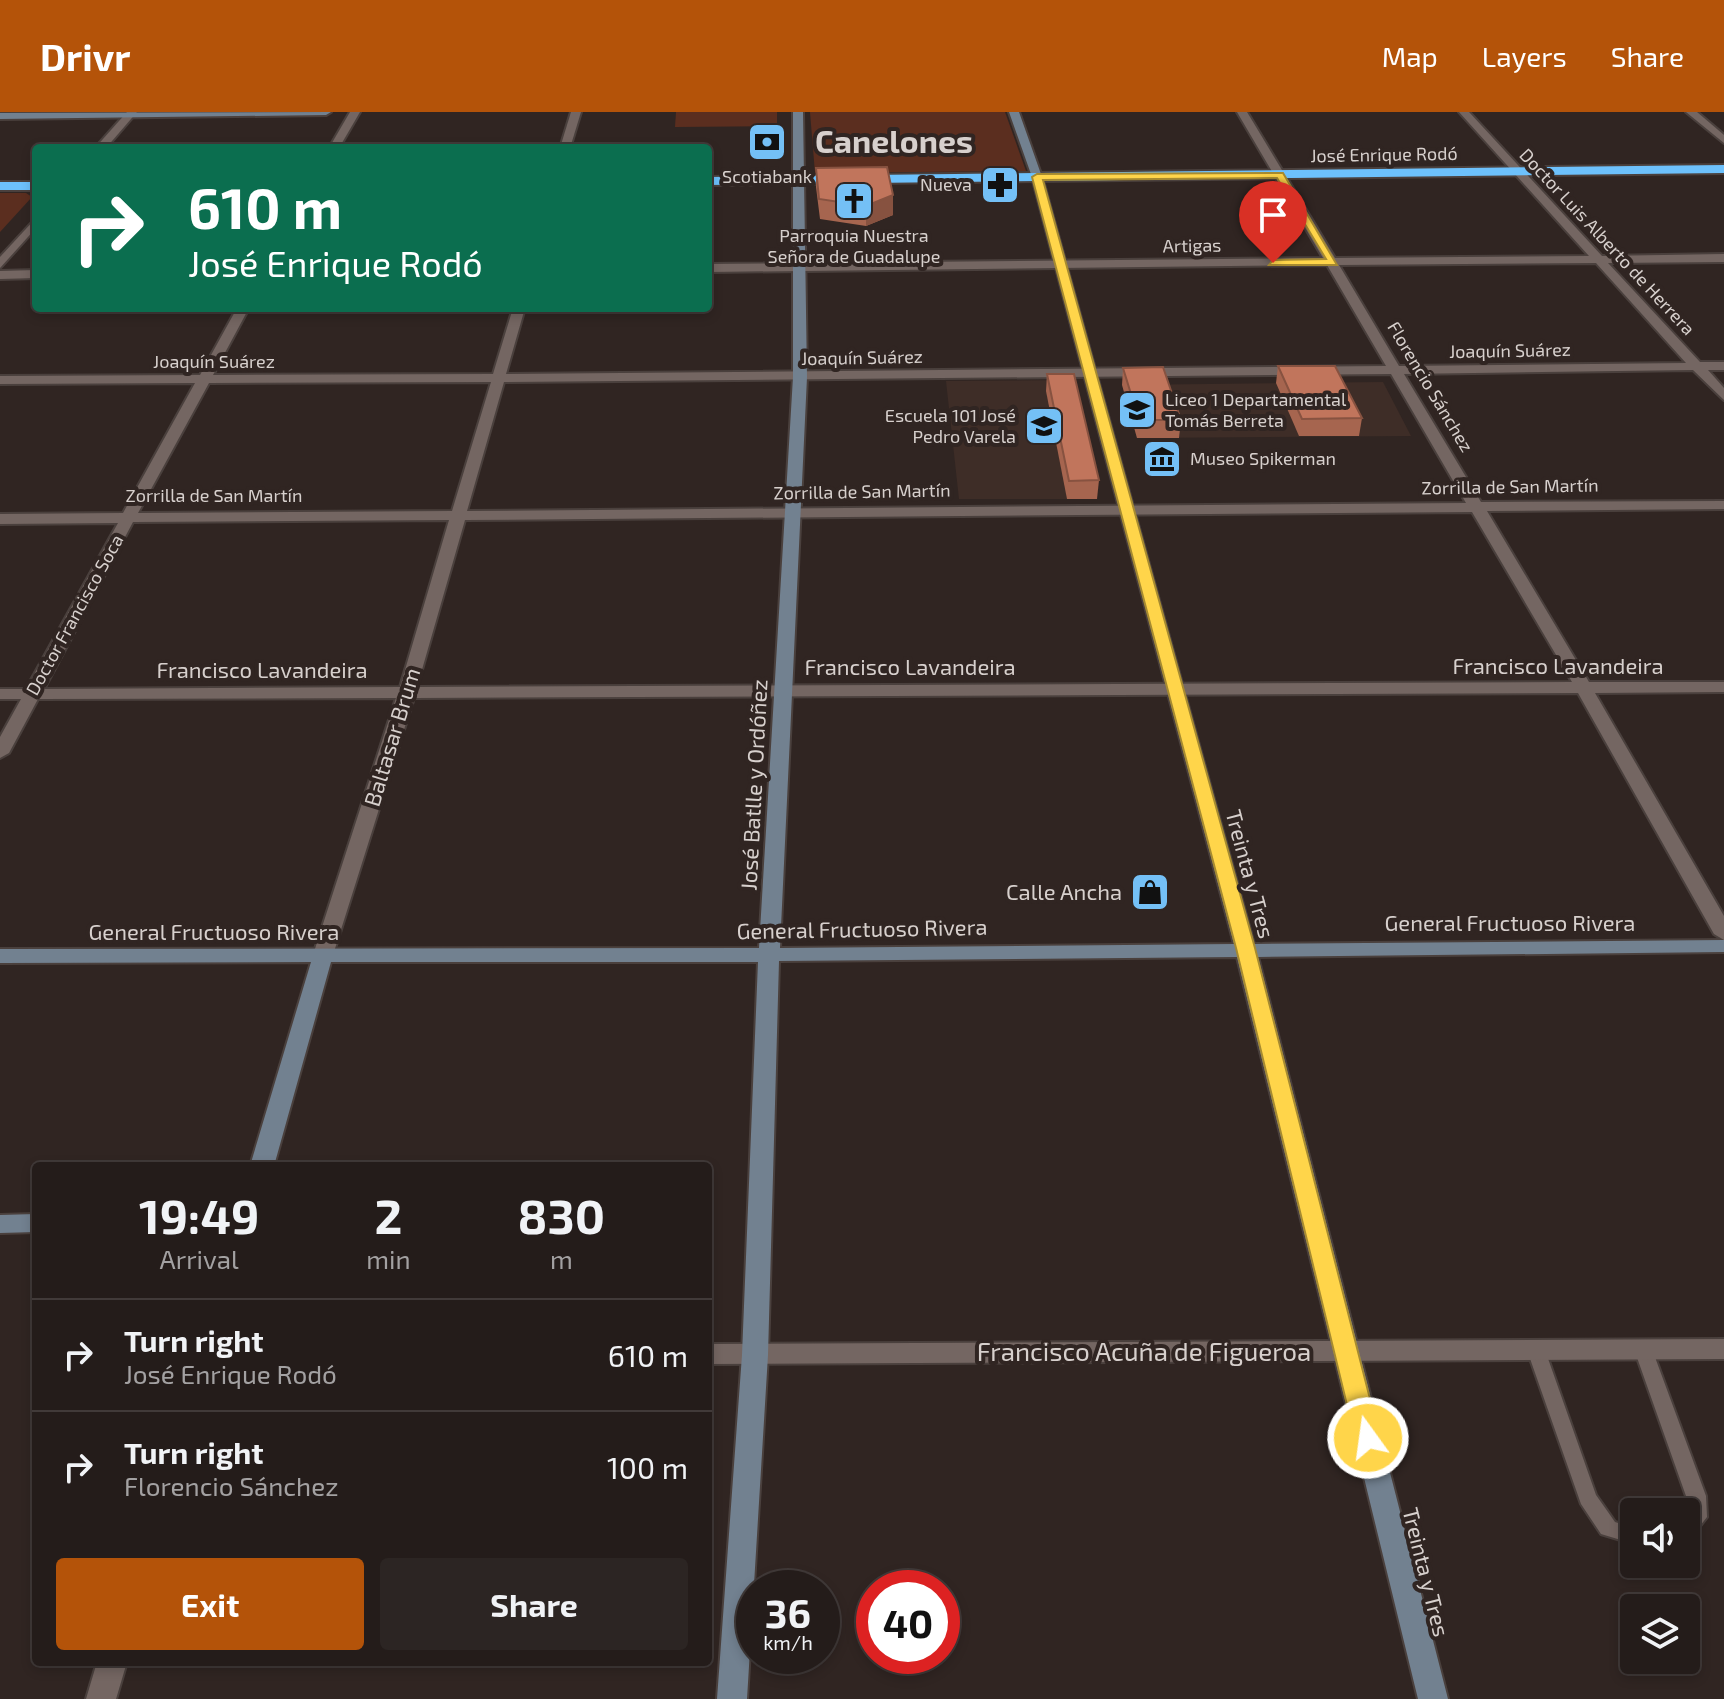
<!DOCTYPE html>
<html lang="en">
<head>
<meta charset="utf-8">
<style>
  body { margin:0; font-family:"Exo 2",sans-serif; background:#2c2523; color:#f1f3f6; height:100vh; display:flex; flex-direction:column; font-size:30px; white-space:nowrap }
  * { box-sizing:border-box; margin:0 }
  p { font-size:26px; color:#a3a1a2 }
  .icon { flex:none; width:44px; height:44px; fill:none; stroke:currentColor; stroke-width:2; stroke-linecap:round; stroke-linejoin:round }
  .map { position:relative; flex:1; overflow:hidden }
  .panel { position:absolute; left:32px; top:1050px; width:680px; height:504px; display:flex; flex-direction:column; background:#241c1a; border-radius:8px; box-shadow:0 4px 12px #0003,0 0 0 2px #413a39 }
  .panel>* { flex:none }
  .banner { position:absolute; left:32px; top:32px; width:680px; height:168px; border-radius:8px; box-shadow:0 4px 12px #0003,0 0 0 2px #413a39; background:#0b6e4f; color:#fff; overflow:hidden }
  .tools { position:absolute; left:1620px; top:1386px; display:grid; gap:16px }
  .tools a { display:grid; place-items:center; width:80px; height:80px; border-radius:8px; background:#241c1a; box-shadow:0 4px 12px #0003,0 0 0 2px #413a39; font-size:40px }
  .speed { position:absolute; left:736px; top:1458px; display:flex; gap:16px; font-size:40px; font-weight:700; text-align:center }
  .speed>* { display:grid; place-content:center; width:104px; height:104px; border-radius:50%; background:#241c1a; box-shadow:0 4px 12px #0003,0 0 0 2px #413a39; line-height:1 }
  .speed small { font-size:20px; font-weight:400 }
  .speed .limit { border:12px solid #d22; background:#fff; color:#111 }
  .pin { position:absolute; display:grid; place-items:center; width:68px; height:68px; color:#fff; margin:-82px -34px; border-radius:50% 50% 50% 0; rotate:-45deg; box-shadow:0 0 8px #0007 }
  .pin .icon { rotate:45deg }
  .me { position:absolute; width:88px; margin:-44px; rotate:346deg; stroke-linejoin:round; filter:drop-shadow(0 0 6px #0008) }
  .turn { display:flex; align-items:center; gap:28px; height:168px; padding:0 24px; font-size:36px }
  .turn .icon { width:104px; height:104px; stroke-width:2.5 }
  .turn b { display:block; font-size:56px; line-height:68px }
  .eta { display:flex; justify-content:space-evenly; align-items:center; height:136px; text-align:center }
  .eta b { font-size:48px; font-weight:700; line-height:56px }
  .cta { display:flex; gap:16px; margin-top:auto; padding:16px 24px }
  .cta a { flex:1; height:92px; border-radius:8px; background:#b45309; color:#fff; font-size:32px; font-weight:700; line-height:92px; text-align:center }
  .cta a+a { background:#2c2523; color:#f1f3f6 }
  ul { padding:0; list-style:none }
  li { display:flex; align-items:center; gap:24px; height:112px; padding:0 24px; border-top:2px solid #413a39 }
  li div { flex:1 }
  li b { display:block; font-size:30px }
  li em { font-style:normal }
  header { display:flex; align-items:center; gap:48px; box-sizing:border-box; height:112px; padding:0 40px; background:#b45309; color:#fff }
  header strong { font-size:38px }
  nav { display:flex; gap:44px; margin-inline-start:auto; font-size:28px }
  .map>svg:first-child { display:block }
  .built { fill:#3e2d27 }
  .green { fill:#5b2e1f }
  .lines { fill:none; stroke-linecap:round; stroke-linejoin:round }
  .lane-casing { stroke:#4a403d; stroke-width:4 }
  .street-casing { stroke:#4a403d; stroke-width:4 }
  .secondary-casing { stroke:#4a403d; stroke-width:4 }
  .highway-casing { stroke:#4a403d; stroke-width:4 }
  .lane { fill:#746662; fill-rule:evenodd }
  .street { fill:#746662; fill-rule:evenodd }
  .secondary { fill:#728190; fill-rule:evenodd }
  .highway { fill:#6dc1fc; fill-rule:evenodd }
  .wall { fill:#a6654f }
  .shaded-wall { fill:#875240 }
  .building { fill:#c1755c; stroke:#875240; stroke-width:2 }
  .route { fill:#ffd54a; stroke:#a68a30; stroke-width:2 }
  .labels { text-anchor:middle; stroke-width:8; stroke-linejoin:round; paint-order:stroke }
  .far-street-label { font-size:18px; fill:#d7d0cd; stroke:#302522 }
  .far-poi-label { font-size:18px; fill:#d7d0cd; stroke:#302522 }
  .street-label { font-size:22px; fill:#d7d0cd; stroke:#302522 }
  .poi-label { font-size:22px; fill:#d7d0cd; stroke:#302522; text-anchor:end }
  .near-street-label { font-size:26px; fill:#d7d0cd; stroke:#302522 }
  .far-town-label { font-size:32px; font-weight:bold; fill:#d7d0cd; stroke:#302522 }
</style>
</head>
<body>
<header>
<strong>Drivr</strong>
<nav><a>Map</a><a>Layers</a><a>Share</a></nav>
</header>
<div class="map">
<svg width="1724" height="1587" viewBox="0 0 1724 1587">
  <rect width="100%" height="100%" fill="#302522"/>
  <g class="built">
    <polygon points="1071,268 1097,387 959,387 946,269"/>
    <polygon points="1383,270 1411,324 1137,326 1122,273"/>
  </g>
  <g class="green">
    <polygon points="676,0 777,0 777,14 675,15"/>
    <polygon points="810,0 1005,0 1026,59 815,61"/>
    <polygon points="0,81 26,81 32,85 0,120"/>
  </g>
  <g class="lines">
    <g class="lane-casing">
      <g id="lane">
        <polygon points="1643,1230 1649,1232 1652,1237 1706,1384 1707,1405 1693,1423 1686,1425 1686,1384 1634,1237 1637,1232"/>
        <polygon points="1536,1231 1542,1233 1545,1238 1596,1383 1615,1410 1634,1416 1634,1432 1601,1422 1581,1392 1527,1238 1530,1233"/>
      </g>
    </g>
    <g class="street-casing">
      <g id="street">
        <polygon points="127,0 137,0 106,36 95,36"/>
        <polygon points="350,0 360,0 339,36 329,36"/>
        <polygon points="571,0 581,0 570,36 560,36"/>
        <path d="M1237 0H1247L1335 146 1589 144 1459 0H1469L1602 144 1724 142V150L1608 151 1700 250H1724V258H1708L1724 276V288L1693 258 1404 262 1481 390 1724 389V397L1487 399 1589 570H1724V580L1595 581 1724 804V828L1714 822 1578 581 414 586 333 843 323 850 313 843 396 586 38 587 9 641 0 646V625L21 587H0V577H26L118 411 0 412V402L123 401 195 271 0 272V264L200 263 237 196H249L213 263 493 262 513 196H525L506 262 1386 254 1327 153 708 160V152L1323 146ZM1596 151 1686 251 1399 254 1339 153ZM1391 262 1466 391 467 399 504 270ZM491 270 452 399 138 401 209 271ZM1472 400 1572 570 417 575 465 408ZM449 408 400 575 44 577 133 410Z"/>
        <polygon points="1686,0 1697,0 1724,23 1724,31"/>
        <polygon points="36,106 36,116 0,156 0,145"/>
        <polygon points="36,158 36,166 0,167 0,159"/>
        <polygon points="1724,1227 1724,1247 708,1252 708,1232"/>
        <polygon points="97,1550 127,1550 116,1587 86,1587"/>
      </g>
    </g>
    <g class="secondary-casing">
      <g id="secondary">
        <polygon points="331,0 326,3 0,7 0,1"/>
        <polygon points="793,0 803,0 807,265 780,836 1234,832 1032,65 1009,0 1019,0 1042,65 1254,832 1724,828 1724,840 1258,845 1448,1587 1418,1587 1237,845 779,849 768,1243 747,1587 717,1587 742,1243 758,850 331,850 274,1054 250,1054 311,850 0,851 0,837 759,836 793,265"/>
        <polygon points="36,1102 36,1120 0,1121 0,1103"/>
      </g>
    </g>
    <g class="highway-casing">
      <g id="highway">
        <polygon points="1724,53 1724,61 708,73 708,65"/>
        <rect x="0" y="70" width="36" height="8"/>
      </g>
    </g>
    <use href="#lane" class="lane"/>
    <use href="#street" class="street"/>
    <use href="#secondary" class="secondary"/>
    <use href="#highway" class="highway"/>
  </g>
  <g class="wall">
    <polygon points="816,56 893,103 866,114 820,107 816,75"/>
    <polygon points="1278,254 1362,306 1359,324 1299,324 1276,271"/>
    <polygon points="1123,256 1181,308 1179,326 1137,326 1122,273"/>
    <polygon points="1047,262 1099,368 1097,387 1067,387 1046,279"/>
  </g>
  <polygon class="shaded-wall" points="893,83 893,103 866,114 866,94"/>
  <g class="building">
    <polygon points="887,55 893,83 866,94 819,87 816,56"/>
    <polygon points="1278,254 1335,254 1362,306 1302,307"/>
    <polygon points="1163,255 1181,308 1139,308 1123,256"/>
    <polygon points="1047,262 1074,262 1099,368 1069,369"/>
  </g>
  <polygon class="route" points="1283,61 1337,153 1269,153 1273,148 1326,147 1277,66 1043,68 1255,836 1380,1326 1376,1333 1368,1336 1359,1333 1355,1326 1236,836 1032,65 1037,62"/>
  <defs>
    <g id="bank-square" transform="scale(2)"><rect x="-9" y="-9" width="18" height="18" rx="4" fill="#74c0f6" stroke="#302522"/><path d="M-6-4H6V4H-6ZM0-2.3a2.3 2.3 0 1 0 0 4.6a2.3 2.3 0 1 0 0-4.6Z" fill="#111"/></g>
    <g id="pharmacy-square" transform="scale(2)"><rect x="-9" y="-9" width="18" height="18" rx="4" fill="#74c0f6" stroke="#302522"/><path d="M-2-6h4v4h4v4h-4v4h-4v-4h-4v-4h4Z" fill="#111"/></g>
    <g id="church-square" transform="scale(2)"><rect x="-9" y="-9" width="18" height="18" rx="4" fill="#74c0f6" stroke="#302522"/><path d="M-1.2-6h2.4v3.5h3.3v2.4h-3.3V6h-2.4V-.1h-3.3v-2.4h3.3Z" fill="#111"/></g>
    <g id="school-square" transform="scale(2)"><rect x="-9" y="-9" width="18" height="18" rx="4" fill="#74c0f6" stroke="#302522"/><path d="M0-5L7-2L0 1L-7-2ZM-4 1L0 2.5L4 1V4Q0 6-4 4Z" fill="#111"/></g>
    <g id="museum-square" transform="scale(2)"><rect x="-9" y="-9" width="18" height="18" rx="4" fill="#74c0f6" stroke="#302522"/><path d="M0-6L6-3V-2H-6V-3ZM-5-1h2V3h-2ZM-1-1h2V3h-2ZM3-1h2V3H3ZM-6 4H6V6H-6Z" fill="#111"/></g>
    <g id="shop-square" transform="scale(2)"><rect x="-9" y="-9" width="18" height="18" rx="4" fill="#74c0f6" stroke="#302522"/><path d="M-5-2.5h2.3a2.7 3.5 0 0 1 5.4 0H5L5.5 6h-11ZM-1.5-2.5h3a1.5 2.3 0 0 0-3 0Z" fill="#111"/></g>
  </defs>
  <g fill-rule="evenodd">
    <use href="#bank-square" x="767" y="30"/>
    <use href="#pharmacy-square" x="1000" y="73"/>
    <use href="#church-square" x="854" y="89"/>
    <use href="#school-square" x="1137" y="298"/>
    <use href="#school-square" x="1044" y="314"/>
    <use href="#museum-square" x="1162" y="347"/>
    <use href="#shop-square" x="1150" y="780"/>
  </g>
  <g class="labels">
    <g class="far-street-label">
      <text transform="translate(1384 43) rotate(-1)" y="6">José Enrique Rodó</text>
      <text transform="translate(1607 130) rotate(47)" y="6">Doctor Luis Alberto de Herrera</text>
      <text transform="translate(1192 134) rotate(-1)" y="6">Artigas</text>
      <text transform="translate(1510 239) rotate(-1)" y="6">Joaquín Suárez</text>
      <text transform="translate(862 246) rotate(-1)" y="6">Joaquín Suárez</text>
      <text x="214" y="256">Joaquín Suárez</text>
      <text transform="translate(1430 275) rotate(59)" y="6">Florencio Sánchez</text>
      <text transform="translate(1510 375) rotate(-1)" y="6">Zorrilla de San Martín</text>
      <text transform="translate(862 380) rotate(-1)" y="6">Zorrilla de San Martín</text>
      <text x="214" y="390">Zorrilla de San Martín</text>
      <text transform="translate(75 503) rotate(-61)" y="6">Doctor Francisco Soca</text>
    </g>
    <g class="far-poi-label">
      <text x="767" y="71">Scotiabank</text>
      <text x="972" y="79" text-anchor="end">Nueva</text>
      <text x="854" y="130">Parroquia Nuestra<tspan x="854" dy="21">Señora de Guadalupe</tspan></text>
      <text x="1165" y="294" text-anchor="start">Liceo 1 Departamental<tspan x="1165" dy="21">Tomás Berreta</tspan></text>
      <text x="1016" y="310" text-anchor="end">Escuela 101 José<tspan x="1016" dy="21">Pedro Varela</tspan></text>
      <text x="1190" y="353" text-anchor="start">Museo Spikerman</text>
    </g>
    <g class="street-label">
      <text x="1558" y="562">Francisco Lavandeira</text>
      <text x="910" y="563">Francisco Lavandeira</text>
      <text x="262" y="566">Francisco Lavandeira</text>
      <text transform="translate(392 625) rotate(-73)" y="8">Baltasar Brum</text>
      <text transform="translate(754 673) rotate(-87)" y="8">José Batlle y Ordóñez</text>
      <text transform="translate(1250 762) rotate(75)" y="8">Treinta y Tres</text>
      <text x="1510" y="819">General Fructuoso Rivera</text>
      <text transform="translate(862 817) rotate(-1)" y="8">General Fructuoso Rivera</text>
      <text x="214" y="828">General Fructuoso Rivera</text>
      <text transform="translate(1426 1460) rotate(76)" y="8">Treinta y Tres</text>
    </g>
    <g class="poi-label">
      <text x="1122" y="788">Calle Ancha</text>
    </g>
    <g class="near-street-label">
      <text x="1144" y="1249">Francisco Acuña de Figueroa</text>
    </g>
    <g class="far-town-label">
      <text x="894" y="41">Canelones</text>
    </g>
  </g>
</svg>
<div class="tools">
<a><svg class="icon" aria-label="sound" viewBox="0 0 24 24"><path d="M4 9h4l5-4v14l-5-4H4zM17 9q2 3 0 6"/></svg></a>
<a><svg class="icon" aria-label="layers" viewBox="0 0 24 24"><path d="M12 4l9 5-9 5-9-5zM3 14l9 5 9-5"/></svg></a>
</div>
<div class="speed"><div>36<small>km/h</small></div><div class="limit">40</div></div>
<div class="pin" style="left:1273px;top:151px;background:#d93025"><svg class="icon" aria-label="arrive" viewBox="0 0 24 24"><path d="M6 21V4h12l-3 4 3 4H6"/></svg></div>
<svg class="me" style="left:1368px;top:1326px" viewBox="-20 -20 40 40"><circle r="17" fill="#ffd54a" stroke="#fff" stroke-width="3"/><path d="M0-11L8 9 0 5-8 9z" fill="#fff"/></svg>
<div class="banner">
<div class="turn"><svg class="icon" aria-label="right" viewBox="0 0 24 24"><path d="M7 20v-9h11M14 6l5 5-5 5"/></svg><div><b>610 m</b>José Enrique Rodó</div></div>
</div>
<section class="panel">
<div class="eta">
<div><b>19:49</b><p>Arrival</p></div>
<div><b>2</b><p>min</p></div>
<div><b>830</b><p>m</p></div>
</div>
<ul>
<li><svg class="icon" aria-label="right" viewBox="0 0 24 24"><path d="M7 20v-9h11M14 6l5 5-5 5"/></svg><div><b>Turn right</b><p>José Enrique Rodó</p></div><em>610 m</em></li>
<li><svg class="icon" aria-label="right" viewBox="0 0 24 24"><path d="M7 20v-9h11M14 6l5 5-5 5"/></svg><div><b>Turn right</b><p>Florencio Sánchez</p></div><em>100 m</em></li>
</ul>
<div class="cta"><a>Exit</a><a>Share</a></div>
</section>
</div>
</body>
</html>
